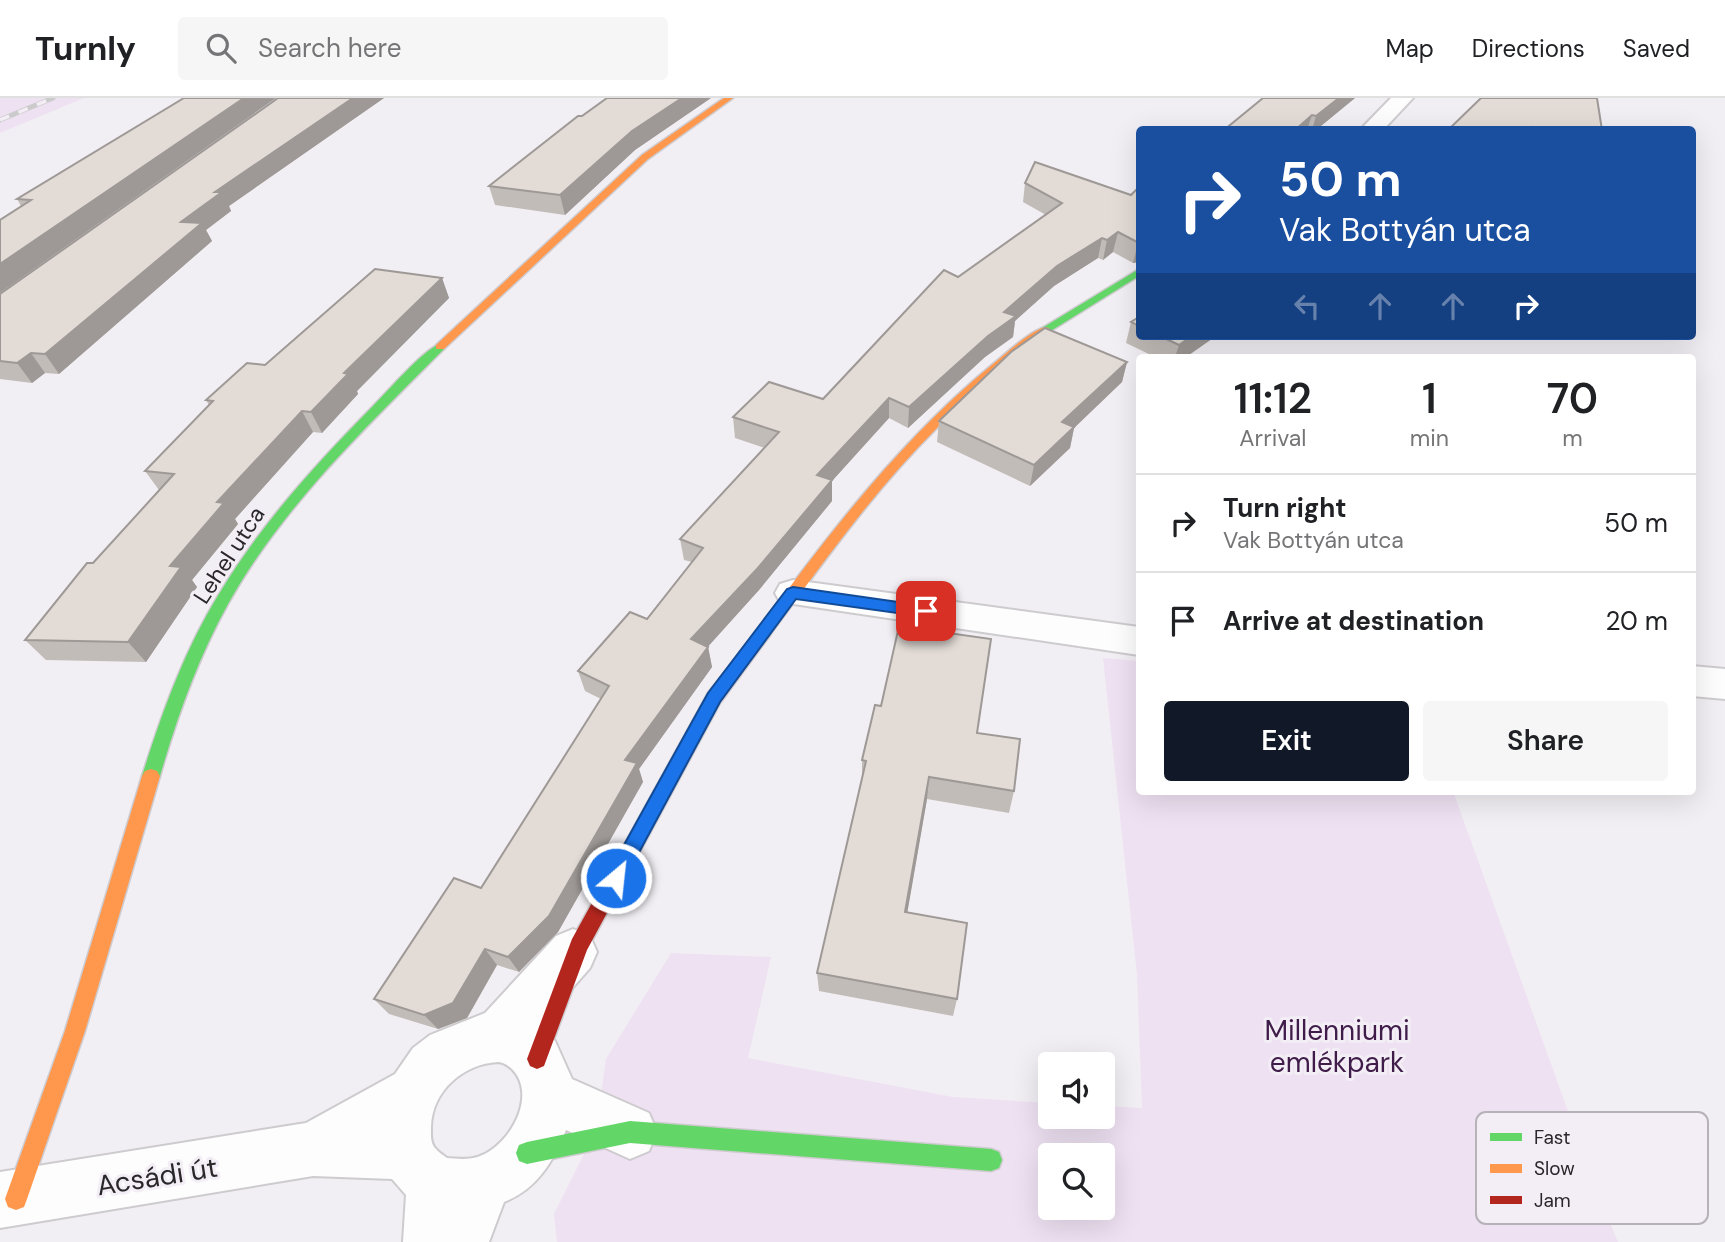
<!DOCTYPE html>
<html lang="en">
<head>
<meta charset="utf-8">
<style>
  body { margin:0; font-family:"DM Sans",sans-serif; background:#f6f6f6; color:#202124; height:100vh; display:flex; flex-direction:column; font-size:26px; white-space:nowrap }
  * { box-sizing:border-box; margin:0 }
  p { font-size:23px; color:#757577 }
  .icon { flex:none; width:38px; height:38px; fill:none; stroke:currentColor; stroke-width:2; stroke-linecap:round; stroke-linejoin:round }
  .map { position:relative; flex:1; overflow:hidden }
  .panel { position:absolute; left:1136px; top:256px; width:560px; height:441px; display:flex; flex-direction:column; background:#fff; border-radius:7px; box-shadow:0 7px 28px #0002 }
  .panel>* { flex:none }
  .top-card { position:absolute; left:1136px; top:28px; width:560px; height:214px; border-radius:7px; box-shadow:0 7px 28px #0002; background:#1a4fa0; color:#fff; overflow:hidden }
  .tools { position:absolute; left:1038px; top:954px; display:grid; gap:14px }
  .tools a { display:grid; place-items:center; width:77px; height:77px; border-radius:7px; background:#fff; box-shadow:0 7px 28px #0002; font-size:35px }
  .pin { position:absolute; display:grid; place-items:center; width:60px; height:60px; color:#fff; margin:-30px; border-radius:14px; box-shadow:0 4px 10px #0006 }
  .me { position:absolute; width:77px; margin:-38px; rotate:28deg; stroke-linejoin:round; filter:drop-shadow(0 0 5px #0008) }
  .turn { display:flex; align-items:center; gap:24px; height:147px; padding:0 28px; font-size:32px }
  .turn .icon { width:91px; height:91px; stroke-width:2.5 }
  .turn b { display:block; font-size:49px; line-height:60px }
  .lanes { display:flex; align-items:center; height:66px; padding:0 28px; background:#0003; justify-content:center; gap:35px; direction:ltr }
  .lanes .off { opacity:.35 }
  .eta { display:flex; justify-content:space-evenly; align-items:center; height:119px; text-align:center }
  .eta b { font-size:42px; font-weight:600; line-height:49px }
  .action { display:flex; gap:14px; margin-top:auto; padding:14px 28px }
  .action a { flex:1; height:80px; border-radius:7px; background:#111827; color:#fff; font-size:28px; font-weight:600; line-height:80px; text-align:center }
  .action a+a { background:#f6f6f6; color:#202124 }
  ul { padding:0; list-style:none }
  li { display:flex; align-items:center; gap:21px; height:98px; padding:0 28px; border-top:2px solid #e0e0e0 }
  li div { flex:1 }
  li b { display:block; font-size:26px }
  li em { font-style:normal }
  header { display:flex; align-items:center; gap:42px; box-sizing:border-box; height:98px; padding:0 35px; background:#fff; border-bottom:2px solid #e0e0e0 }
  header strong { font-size:33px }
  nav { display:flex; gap:38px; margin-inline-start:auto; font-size:24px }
  .search { width:490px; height:63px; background:#f6f6f6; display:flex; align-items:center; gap:18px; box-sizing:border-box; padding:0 24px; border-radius:7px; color:#757577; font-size:26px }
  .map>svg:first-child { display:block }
  .green { fill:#eee1f2; fill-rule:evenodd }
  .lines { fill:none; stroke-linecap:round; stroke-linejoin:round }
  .street-casing { stroke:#cecbcf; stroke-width:4 }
  .fast-casing { stroke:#cecbcf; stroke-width:3 }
  .slow-casing { stroke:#cecbcf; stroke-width:3 }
  .jam-casing { stroke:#cecbcf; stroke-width:3 }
  .street { fill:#fdfdfd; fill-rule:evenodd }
  .fast { fill:#63d668; fill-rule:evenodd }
  .slow { fill:#ff974d; fill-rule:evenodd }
  .jam { fill:#b3261e; fill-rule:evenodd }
  .rail-casing { stroke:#cccbcc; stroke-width:5 }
  .rail { stroke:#f3eef5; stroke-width:3.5; stroke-dasharray:10; stroke-linecap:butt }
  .wall { fill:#c2bcb8 }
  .shaded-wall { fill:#9e9996 }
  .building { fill:#e2dbd6; stroke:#9e9996; stroke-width:2 }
  .route { fill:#1a73e8; stroke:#114b97; stroke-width:2 }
  .labels { text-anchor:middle; stroke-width:6; stroke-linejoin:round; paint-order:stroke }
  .street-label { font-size:23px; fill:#292729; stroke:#f3eef5 }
  .near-park-label { font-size:28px; fill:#401c4a; stroke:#f3eef5 }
  .near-street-label { font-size:28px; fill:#292729; stroke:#f3eef5 }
  .key { fill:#f3eef5; stroke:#b6b2b8; stroke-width:2 }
  .key-label { font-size:19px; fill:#292729 }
</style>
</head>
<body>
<header>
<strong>Turnly</strong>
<div class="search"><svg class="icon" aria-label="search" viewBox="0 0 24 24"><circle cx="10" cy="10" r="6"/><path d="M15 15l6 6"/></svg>Search here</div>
<nav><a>Map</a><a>Directions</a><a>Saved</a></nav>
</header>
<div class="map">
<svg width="1725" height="1144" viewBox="0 0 1725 1144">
  <rect width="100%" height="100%" fill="#f2eff4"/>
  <g class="green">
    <polygon points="0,0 84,0 0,35"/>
    <path d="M1103 560 1139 563V693H1453L1597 1094 1618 1144H557L554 1116 596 1032 606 961 671 855 771 859 748 960 953 999 1050 1005V1018H1102L1103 1008 1142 1010 1137 877ZM1050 1057H1102V1110H1050Z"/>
  </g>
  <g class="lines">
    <g class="street-casing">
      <g id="street">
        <polygon points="1391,0 1413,0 1383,32 1360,32"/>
        <polygon points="793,482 1139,529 1139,557 780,504 775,495 780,486"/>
        <polygon points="1692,568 1725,571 1725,601 1692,598"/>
        <path d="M573 831 590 838 597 854 590 870 539 928 555 943 572 981 649 1015 657 1034 649 1053 630 1061 566 1032C553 1064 537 1091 504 1104L489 1144H403L406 1097 392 1081 313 1078 0 1130V1074L306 1025 395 976 413 950 430 937 485 915 556 838ZM498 964C505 965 507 967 512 971 538 997 510 1047 480 1058 470 1062 458 1061 447 1060 443 1057 438 1054 435 1050 430 1044 431 1036 431 1029 432 992 464 966 498 964Z"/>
      </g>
    </g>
    <g class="fast-casing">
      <g id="fast">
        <polygon points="1139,171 1139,178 1049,234 1039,232"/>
        <path d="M440 246 444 247V251C366 329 282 409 228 506 198 560 177 619 160 678L157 683 151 685 145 683 142 678C162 615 184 553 219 496 261 426 317 365 374 307 388 293 424 251 440 246Z"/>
        <polygon points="630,1023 991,1051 999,1054 1002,1062 999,1070 991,1073 630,1045 527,1066 519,1063 516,1055 519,1047 527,1044"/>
      </g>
    </g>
    <g class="slow-casing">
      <g id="slow">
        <polygon points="724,0 733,0 648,61 444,251 436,251 436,247 642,57"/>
        <path d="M1045 229 1049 230V234C1009 264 970 296 935 332 872 395 820 469 767 541H757L754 537 757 533C828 437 900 342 993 266 1008 254 1027 235 1045 229Z"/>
        <polygon points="151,671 157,673 160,678 85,933 27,1101 24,1109 16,1112 8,1109 5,1101 65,933 142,678 145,673"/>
      </g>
    </g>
    <g class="jam-casing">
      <polygon id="jam" points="762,531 770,537 720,605 587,852 544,968 537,971 530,968 527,961 572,841 708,595 757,533"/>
    </g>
    <use href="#street" class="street"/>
    <use href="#fast" class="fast"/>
    <use href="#slow" class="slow"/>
    <use href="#jam" class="jam"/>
    <g class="rail-casing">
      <polyline id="rail" points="0,22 53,0"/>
    </g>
    <use href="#rail" class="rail"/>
  </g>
  <g class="wall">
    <polygon points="184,0 21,108 17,101"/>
    <polygon points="278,0 384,0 229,108 231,113 206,132 212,143 59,276 45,275 32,285 0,281 0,196"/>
    <polygon points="607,0 711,0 635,52 565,117 495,107 489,88"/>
    <polygon points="1263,0 1355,0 1316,32 1224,32"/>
    <polygon points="1481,0 1602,32 1448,32"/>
    <polygon points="1025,85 1131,97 1139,89 1139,164 1133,165 1113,154 1103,162 1098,160 1054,188 1015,223 1013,239 985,259 908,330 889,320 832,383 832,403 759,492 708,548 712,569 639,671 643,684 558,834 519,874 497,867 467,920 438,931 389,916 374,901 481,790 601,601 585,593 578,573 647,521 692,464 684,462 680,441 765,350 735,340 733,319 823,301 958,179 1046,117 1023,104"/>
    <polygon points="442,180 449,200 357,293 358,296 322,335 313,334 235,421 238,426 192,482 197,489 146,564 46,562 25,542 159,392 145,373 209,307 206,302 265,267"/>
    <polygon points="1139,219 1139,238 1216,238 1186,259 1155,259 1126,245 1131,224"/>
    <polygon points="1127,264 1122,284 1074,330 1070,350 1030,388 937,344 939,323"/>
    <polygon points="977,635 1014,693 1009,715 927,701 907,814 957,901 953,918 819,893 817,875 862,682 862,662"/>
  </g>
  <g class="shaded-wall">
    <polygon points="244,0 276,0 0,195 0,166"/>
    <polygon points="353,0 384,0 229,108 231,113 206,132 212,143 59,276 45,256 181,124 215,94"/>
    <polygon points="682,0 711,0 635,52 565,117 560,97 632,33"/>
    <polygon points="1339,0 1355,0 1316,32 1312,32 1316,18"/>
    <polygon points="1312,17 1307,32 1295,32"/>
    <polygon points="1118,134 1113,154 1103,162 1107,142"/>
    <polygon points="1102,140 1098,160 1054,188 1015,223 1013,239 985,259 908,330 909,309 1004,214 1057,168"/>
    <polygon points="1138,145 1139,145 1139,164 1133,165"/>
    <polygon points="442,180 449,200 357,293 358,296 322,335 311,314 344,275"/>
    <polygon points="1192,238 1216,238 1186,259 1175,259 1179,247"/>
    <polygon points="31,255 45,275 32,285 17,265"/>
    <polygon points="1127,264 1122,284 1074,330 1070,350 1030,388 1034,367 1062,324"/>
    <polygon points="889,300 889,320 832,383 832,403 759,492 696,562 691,541 817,377"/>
    <polygon points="302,313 313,334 235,421 238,426 192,482 197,489 146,564 128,544 170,468 217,404"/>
    <polygon points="708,549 712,569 639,671 643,684 558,834 519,874 508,859 625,662"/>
    <polygon points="929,679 927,701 904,834 905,814"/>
    <polygon points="485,851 497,867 467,920 438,931 424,917"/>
  </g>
  <g class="building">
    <polygon points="184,0 244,0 0,166 0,122 31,102 17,101"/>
    <polygon points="278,0 353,0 215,94 222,94 181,124 202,125 45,256 31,255 17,265 0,263 0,196"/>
    <polygon points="607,0 682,0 632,33 560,97 489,88 578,18 582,18"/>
    <polygon points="1263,0 1339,0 1316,18 1312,17 1295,32 1224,32"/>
    <polygon points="1481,0 1597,0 1602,32 1551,32 1533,29 1532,32 1448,32"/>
    <polygon points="1035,64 1131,97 1139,89 1139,145 1118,134 1107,142 1102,140 1057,168 1004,214 1016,218 988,238 909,309 889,300 817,377 832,382 757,471 691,541 708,549 625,662 637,665 549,818 508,859 485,851 453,905 424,917 374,901 454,780 481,790 609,588 578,573 630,514 647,521 703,450 680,441 779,334 733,319 769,284 823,301 944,172 958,179 1062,105 1025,85"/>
    <polygon points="375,171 442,180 344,275 348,276 311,314 302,313 217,404 224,405 170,468 181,469 128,544 25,542 87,465 93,465 174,376 145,373 213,303 206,302 247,265 265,267"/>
    <polygon points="1139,219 1139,228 1131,224"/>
    <polygon points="1045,230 1127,264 1062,324 1074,329 1034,367 939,323 1011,254"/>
    <polygon points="1160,238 1192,238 1179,247"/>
    <polygon points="899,528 991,541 977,635 1020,641 1014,693 929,679 905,814 967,825 957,901 817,875 866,663 862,662 875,607 881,608"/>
  </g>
  <polygon class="route" points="793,489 926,508 933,513 926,519 796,501 720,604 622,786 616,789 609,786 606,780 609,774 708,595 787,491"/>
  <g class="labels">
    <g class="street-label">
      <text transform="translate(229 457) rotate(-57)" y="8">Lehel utca</text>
    </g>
    <g class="near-park-label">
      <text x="1337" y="942">Millenniumi<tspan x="1337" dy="32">emlékpark</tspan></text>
    </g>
    <g class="near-street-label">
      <text transform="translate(157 1078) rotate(-9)" y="10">Acsádi út</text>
    </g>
  </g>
  <rect x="1476" y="1014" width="232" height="112" rx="10" class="key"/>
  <rect x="1490" y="1035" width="32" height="8" fill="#63d668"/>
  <rect x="1490" y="1066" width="32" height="9" fill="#ff974d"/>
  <rect x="1490" y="1098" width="32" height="8" fill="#b3261e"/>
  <g class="key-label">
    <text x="1534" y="1046">Fast</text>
    <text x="1534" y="1077">Slow</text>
    <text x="1534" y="1109">Jam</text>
  </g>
</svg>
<div class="tools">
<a><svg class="icon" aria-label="sound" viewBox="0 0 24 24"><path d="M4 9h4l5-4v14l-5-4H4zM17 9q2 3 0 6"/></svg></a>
<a><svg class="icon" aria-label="search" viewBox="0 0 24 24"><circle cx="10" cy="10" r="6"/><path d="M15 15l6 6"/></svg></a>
</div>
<div class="pin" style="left:926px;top:513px;background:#d93025"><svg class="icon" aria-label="arrive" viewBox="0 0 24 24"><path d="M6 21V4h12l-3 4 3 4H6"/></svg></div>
<svg class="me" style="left:616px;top:780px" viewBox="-20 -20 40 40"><circle r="17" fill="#1a73e8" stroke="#fff" stroke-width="3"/><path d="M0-11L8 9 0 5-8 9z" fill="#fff"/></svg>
<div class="top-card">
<div class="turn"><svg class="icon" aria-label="right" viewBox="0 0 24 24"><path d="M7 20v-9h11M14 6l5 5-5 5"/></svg><div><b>50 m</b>Vak Bottyán utca</div></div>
<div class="lanes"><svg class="icon off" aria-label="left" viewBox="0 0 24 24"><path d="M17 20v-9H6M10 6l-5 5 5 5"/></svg><svg class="icon off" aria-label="ahead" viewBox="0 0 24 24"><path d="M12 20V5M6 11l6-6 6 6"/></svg><svg class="icon off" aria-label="ahead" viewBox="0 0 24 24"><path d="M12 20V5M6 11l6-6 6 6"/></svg><svg class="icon" aria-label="right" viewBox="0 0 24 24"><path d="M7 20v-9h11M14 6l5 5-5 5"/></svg></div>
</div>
<section class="panel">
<div class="eta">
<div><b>11:12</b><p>Arrival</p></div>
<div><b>1</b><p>min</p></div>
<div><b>70</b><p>m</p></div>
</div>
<ul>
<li><svg class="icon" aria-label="right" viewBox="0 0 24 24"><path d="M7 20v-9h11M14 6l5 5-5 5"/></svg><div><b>Turn right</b><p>Vak Bottyán utca</p></div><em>50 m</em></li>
<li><svg class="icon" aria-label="arrive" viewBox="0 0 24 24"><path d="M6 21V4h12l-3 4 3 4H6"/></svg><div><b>Arrive at destination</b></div><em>20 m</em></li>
</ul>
<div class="action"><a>Exit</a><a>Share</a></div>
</section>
</div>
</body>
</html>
